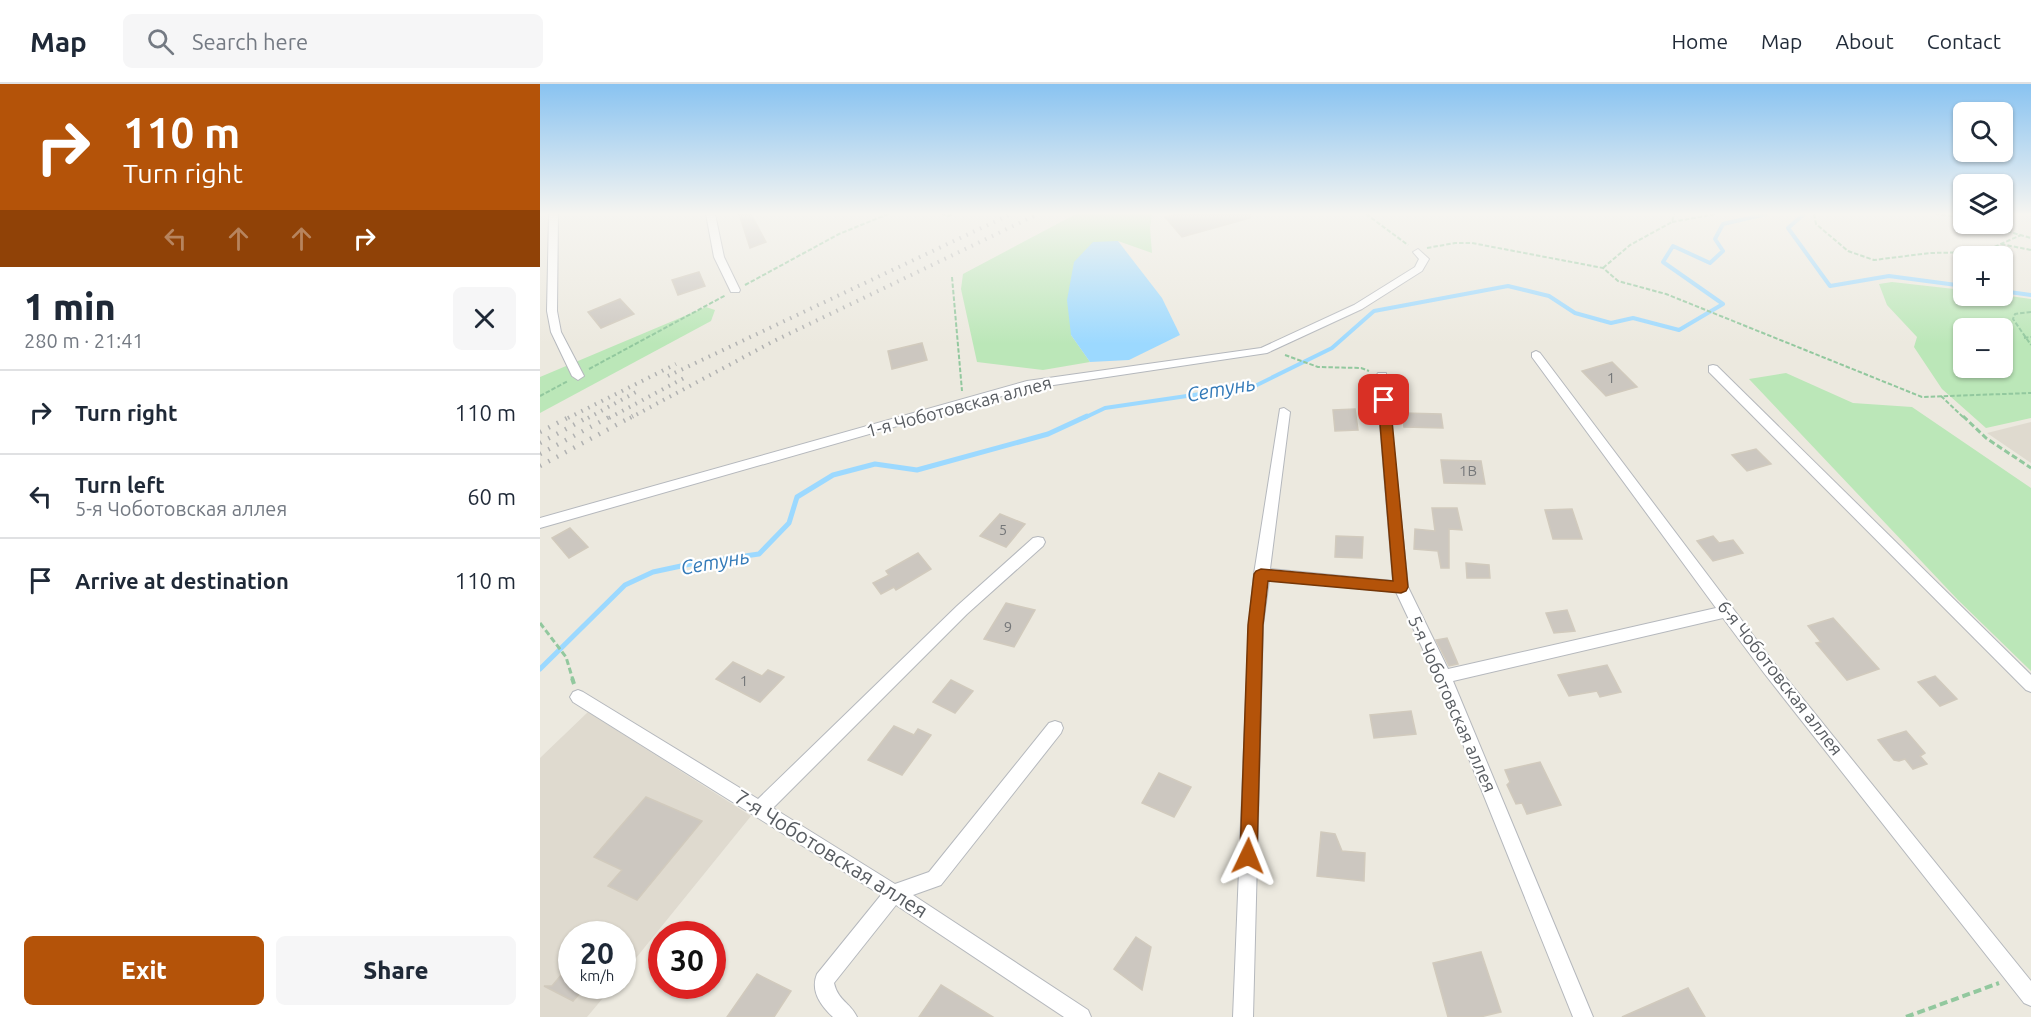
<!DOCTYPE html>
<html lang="en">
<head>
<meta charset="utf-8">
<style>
  body { margin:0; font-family:Ubuntu,sans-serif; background:#f6f6f7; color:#1f2937; height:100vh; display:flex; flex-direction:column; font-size:22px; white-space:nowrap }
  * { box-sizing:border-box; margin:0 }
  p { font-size:20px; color:#747a83 }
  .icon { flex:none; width:33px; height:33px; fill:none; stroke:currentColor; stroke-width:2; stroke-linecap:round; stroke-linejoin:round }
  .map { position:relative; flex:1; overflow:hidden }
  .sheet { display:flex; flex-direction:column; background:#fff; width:540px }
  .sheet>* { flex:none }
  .guide { background:#b45309; color:#fff; overflow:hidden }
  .buttons { position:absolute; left:1413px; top:18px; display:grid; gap:12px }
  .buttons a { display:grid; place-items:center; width:60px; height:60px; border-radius:9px; background:#fff; box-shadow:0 2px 4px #0004; font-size:30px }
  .speed { position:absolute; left:18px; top:837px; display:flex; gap:12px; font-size:30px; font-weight:700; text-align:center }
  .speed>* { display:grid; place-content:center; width:78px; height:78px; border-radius:50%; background:#fff; box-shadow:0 2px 4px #0004; line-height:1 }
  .speed small { font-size:15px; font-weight:400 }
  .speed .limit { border:9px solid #d22; background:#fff; color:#111 }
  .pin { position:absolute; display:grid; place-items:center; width:51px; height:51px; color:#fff; margin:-26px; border-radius:12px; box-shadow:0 3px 9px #0006 }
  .me { position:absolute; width:66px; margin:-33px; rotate:2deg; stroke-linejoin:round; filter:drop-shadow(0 0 4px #0008) }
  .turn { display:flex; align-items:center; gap:21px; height:126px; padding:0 24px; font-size:27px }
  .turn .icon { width:78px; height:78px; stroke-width:2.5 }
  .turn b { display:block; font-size:42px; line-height:51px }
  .lanes { display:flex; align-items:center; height:57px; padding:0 24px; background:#0003; justify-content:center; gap:30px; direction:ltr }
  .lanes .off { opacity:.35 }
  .round { display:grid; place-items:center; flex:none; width:63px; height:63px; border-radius:9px; background:#f6f6f7 }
  .summary { display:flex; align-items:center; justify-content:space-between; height:102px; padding:0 24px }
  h1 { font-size:36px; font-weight:800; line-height:45px }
  .action { display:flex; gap:12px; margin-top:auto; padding:12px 24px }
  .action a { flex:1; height:69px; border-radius:9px; background:#b45309; color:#fff; font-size:24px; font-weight:800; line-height:69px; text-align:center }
  .action a+a { background:#f6f6f7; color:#1f2937 }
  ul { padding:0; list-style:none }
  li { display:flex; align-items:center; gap:18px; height:84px; padding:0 24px; border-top:2px solid #e0e1e3 }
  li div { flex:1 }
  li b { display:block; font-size:22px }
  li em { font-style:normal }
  header { display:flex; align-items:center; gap:36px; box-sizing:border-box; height:84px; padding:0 30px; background:#fff; border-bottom:2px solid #e0e1e3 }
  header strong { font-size:28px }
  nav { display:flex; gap:33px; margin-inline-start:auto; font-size:21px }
  .search { width:420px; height:54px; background:#f6f6f7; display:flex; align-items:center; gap:15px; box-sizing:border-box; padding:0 21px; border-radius:9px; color:#747a83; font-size:22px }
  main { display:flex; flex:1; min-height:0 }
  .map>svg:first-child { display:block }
  .education { fill:#dfdacf }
  .green { fill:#bbe7b8; fill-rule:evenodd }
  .water { fill:#9cd9ff }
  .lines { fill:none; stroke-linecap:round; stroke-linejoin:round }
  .stream-far1 { stroke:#9cd9ff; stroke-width:4 }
  .stream { stroke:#9cd9ff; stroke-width:5 }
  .building { fill:#ccc7c0; stroke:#d1cabd; stroke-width:1.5 }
  .minor-casing { stroke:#b5b8bd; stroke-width:2 }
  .path-far2 { stroke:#92c89e; stroke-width:2; stroke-dasharray:4.5 2; stroke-linecap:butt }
  .path-far1 { stroke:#92c89e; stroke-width:3; stroke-dasharray:6 3; stroke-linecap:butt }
  .path { stroke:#92c89e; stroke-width:4; stroke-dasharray:8 4; stroke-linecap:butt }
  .minor { fill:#fff; fill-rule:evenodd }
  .rail-far1 { stroke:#b1b2b2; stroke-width:4; stroke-dasharray:1.5 6; stroke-linecap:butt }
  .rail { stroke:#b1b2b2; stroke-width:4.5; stroke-dasharray:1.5 8; stroke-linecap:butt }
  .route { fill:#b45309; stroke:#753606; stroke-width:1.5 }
  .labels { text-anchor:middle; stroke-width:4.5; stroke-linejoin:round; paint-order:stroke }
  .number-label { font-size:15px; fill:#757779 }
  .street-label { font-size:18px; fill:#585c61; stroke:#fff }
  .water-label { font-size:20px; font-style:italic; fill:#337ab8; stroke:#fff }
  .near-street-label { font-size:21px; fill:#585c61; stroke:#fff }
</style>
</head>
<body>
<header>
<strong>Map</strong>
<div class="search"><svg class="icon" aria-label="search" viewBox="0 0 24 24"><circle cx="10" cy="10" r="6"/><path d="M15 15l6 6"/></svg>Search here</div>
<nav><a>Home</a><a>Map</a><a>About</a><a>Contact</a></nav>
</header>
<main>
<section class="sheet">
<div class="guide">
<div class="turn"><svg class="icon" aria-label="right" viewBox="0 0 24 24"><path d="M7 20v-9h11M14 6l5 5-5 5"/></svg><div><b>110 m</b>Turn right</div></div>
<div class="lanes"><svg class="icon off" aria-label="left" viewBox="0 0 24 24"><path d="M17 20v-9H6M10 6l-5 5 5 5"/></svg><svg class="icon off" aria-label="ahead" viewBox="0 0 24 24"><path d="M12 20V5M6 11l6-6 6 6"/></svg><svg class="icon off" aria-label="ahead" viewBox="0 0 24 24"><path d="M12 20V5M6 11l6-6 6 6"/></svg><svg class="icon" aria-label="right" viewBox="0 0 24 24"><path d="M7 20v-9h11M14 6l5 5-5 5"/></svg></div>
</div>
<div class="summary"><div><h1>1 min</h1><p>280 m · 21:41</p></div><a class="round"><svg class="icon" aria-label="close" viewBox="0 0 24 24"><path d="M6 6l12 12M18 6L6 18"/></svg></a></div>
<ul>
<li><svg class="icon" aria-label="right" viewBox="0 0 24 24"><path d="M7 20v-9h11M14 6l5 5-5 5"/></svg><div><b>Turn right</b></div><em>110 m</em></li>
<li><svg class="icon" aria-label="left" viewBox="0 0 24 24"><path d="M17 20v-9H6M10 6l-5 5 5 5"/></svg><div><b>Turn left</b><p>5-я Чоботовская аллея</p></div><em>60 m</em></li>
<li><svg class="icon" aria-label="arrive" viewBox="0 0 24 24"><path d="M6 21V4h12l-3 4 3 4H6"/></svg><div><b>Arrive at destination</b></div><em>110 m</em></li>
</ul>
<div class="action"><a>Exit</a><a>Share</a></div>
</section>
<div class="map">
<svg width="1491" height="933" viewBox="0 0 1491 933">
  <rect width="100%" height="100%" fill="#ece9df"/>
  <g class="education">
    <polygon points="1491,338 1491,379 1447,349"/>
    <polygon points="48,628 211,732 83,890 82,850 32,850 32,902 73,902 47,933 0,933 0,674"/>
  </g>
  <g class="green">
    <polygon points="536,130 612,130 610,144 612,169 578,157 531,251 550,278 503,286 437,278 421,205 423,190"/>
    <path d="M1352 198 1423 206 1424 212 1463 211 1491 215V334L1446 344 1402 305 1374 263 1377 253 1347 221 1339 200ZM1424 244H1462V284H1424Z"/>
    <polygon points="166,223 175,226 171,237 0,329 0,293"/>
    <polygon points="1246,289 1313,319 1372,323 1491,404 1491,587 1418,516 1209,295"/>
  </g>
  <polygon class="water" points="578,157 622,214 640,251 589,276 550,278 531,251 527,216 534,178 553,158"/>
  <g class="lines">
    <g class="stream-far1">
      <polyline points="1264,130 1248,144 1290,202 1349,192 1424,202"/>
      <polyline points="1462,207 1491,211"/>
      <polyline points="544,334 565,324 715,302 792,264 834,227 968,202 1009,212 1035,229 1071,239 1093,234 1139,246 1183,220 1123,178 1133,162 1170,179 1183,167 1175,155 1183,140 1226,130"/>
    </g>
    <polyline class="stream" points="0,585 85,501 113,488 155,479 219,470 249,439 257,413 293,391 335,380 377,386 508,350 547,332"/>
  </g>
  <g class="building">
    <polygon points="199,130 211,130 226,158 210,164"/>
    <polygon points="638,130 710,130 710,134 642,153 625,133"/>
    <polygon points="159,188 165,202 138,211 132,196"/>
    <polygon points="80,215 94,230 61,244 48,228"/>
    <polygon points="382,259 387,276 352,285 348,267"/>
    <polygon points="1072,278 1097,303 1066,312 1042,287"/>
    <polygon points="815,325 818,346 795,347 793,326"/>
    <polygon points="863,329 901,330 903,344 864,343"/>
    <polygon points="1216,365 1231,380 1207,387 1192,371"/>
    <polygon points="901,376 941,377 945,400 904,399"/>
    <polygon points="892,424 917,424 922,446 909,445 909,484 901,484 898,467 874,465 875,445 895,447"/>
    <polygon points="1032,425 1042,455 1013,455 1005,426"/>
    <polygon points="460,430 485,440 466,463 440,452"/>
    <polygon points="30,444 48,463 29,474 12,454"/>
    <polygon points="796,452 823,453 822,474 795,473"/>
    <polygon points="1173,452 1179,459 1193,456 1203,469 1173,477 1157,457"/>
    <polygon points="378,469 391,485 356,506 354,503 341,510 333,499 349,491 346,487"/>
    <polygon points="926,479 949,481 950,494 927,494"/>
    <polygon points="466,519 495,526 474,563 444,555"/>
    <polygon points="1027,526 1035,547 1014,549 1006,529"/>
    <polygon points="1293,534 1339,585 1307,596 1276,559 1281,558 1268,542"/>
    <polygon points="907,554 918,580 909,582 896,556"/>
    <polygon points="193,578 222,592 228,586 244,593 220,618 176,595"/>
    <polygon points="1067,581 1081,608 1060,613 1057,607 1029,612 1018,591"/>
    <polygon points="1395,592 1417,615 1400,622 1378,598"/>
    <polygon points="411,596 433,607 415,629 393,618"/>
    <polygon points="871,627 876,650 834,654 830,631"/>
    <polygon points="354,642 374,651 378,645 391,651 362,691 328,676"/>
    <polygon points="1366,647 1385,669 1380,672 1387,680 1373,685 1365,675 1359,677 1354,676 1338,656"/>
    <polygon points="1000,678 1021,721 987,730 982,719 976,720 967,701 970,698 965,686"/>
    <polygon points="619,689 651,703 634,733 602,719"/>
    <polygon points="106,713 162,737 97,816 68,802 82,786 54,773"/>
    <polygon points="781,748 795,750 802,767 825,769 824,797 777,792"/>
    <polygon points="596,853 611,863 602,906 574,885"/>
    <polygon points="941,868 961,928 940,933 908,933 893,879"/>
    <polygon points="32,878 32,902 46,902 33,917 4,902 12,902"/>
    <polygon points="217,890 251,907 234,933 187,933"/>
    <polygon points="401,901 453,933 379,933"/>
    <polygon points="1148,904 1165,933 1082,933"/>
  </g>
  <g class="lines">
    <g class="minor-casing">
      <g id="minor">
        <polygon points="9,130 18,130 17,227 21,248 44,292 38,296 32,292 11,248 7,227"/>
        <polygon points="166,130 175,130 184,173 200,206 199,208 191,208 174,173"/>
        <polygon points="878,165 889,175 882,187 822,225 727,269 487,305 0,444 0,434 487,297 721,264 814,221 875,183 879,175 873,168"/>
        <polygon points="996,267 1000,269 1234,579 1491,897 1491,922 1484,919 1224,589 1183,534 913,597 1053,933 1033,933 896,593 856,508 729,496 723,541 713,933 693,933 709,541 714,490 740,325 744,324 750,328 730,485 853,497 836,292 838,289 846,289 868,503 908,585 1176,524 992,273 992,269"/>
        <polygon points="1173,281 1177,282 1491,591 1491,608 1486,606 1169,288 1169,282"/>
        <path d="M498 453 503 454 505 458 503 462 427 530 233 724 355 800 389 788 509 639 515 637 521 639 523 644 521 649 401 801 373 811 548 926 551 933H524L356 821 294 899C298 917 310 918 317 933H293C281 922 270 907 277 890L341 811 33 618 30 613 33 608 38 606 43 608 218 715 417 522 493 454Z"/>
      </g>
    </g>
    <g class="path-far2">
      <polyline points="401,130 409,132 413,130"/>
      <polyline points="826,130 868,161"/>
      <polyline points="1274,130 1276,140 1308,167 1334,176 1390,169 1443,168 1481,151"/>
      <polyline points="1395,130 1424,134"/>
      <polyline points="1132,138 1176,130"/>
      <polyline points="1442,140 1491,154"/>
      <polyline points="1461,160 1491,166"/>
      <polyline points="887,164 915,159 932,159 1063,184 1078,197 1126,210 1382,313 1491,309"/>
      <polyline points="1063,184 1090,161 1132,138 1134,130"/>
      <polyline points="412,193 422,307"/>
      <polyline points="205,201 299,150 348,130"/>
      <polyline points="1491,228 1475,230 1473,235 1491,261"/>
      <polyline points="1484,254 1491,253"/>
      <polyline points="745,271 778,283 821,284 829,287"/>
      <polyline points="49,285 186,211"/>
      <polyline points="0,312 28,297"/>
      <polyline points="1401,312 1424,334"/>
    </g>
    <g class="path-far1">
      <polyline points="1423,332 1446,354 1491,384"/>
      <polyline points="0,539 26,573 33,596"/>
    </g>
    <g class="path">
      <polyline points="32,594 34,600"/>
      <polyline points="1366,933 1459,899"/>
    </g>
    <use href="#minor" class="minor"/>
    <g class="rail-far1">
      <polyline points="128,292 471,130"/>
      <polyline points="28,334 136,280"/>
      <polyline points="48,334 98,307"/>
      <polyline points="69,334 144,294"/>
      <polyline points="90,334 232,258 498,130"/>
    </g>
    <g class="rail">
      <polyline points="0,348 31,332"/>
      <polyline points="0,359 50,332"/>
      <polyline points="0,370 71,332"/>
      <polyline points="0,382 93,332"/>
    </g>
  </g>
  <linearGradient id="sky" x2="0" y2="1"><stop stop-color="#89c3f1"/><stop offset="0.5" stop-color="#f6f5f1"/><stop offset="1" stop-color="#f6f5f1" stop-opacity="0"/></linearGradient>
  <rect width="1491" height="260" fill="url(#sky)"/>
  <polygon class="route" points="844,312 850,316 868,503 866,507 861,509 728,497 723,541 717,772 715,778 708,781 702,778 700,772 708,541 714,490 716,487 721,485 853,497 838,316"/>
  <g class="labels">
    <g class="number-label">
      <text x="1071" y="299">1</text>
      <text x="928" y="392">1В</text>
      <text x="463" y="451">5</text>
      <text x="468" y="548">9</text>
      <text x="204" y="602">1</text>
    </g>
    <g class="street-label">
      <text transform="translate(419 323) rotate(-15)" y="6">1-я Чоботовская аллея</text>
      <text transform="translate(1240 594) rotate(52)" y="6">6-я Чоботовская аллея</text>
      <text transform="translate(912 620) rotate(66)" y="6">5-я Чоботовская аллея</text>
    </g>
    <g class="water-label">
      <text transform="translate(681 305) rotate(-10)" y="7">Сетунь</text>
      <text transform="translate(175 478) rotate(-10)" y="7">Сетунь</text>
    </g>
    <g class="near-street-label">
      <text transform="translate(291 770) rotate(32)" y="7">7-я Чоботовская аллея</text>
    </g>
  </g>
</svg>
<div class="buttons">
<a><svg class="icon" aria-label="search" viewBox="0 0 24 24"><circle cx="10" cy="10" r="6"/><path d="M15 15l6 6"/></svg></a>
<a><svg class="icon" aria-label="layers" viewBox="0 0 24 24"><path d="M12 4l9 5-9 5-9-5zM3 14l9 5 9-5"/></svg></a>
<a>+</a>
<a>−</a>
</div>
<div class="speed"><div>20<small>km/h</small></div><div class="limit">30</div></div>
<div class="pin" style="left:844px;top:316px;background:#d93025"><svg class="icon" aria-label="arrive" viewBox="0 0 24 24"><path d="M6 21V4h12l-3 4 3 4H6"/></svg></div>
<svg class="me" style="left:708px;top:772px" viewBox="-20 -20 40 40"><path d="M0-17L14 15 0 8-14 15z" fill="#b45309" stroke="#fff" stroke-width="4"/></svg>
</div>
</main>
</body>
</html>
